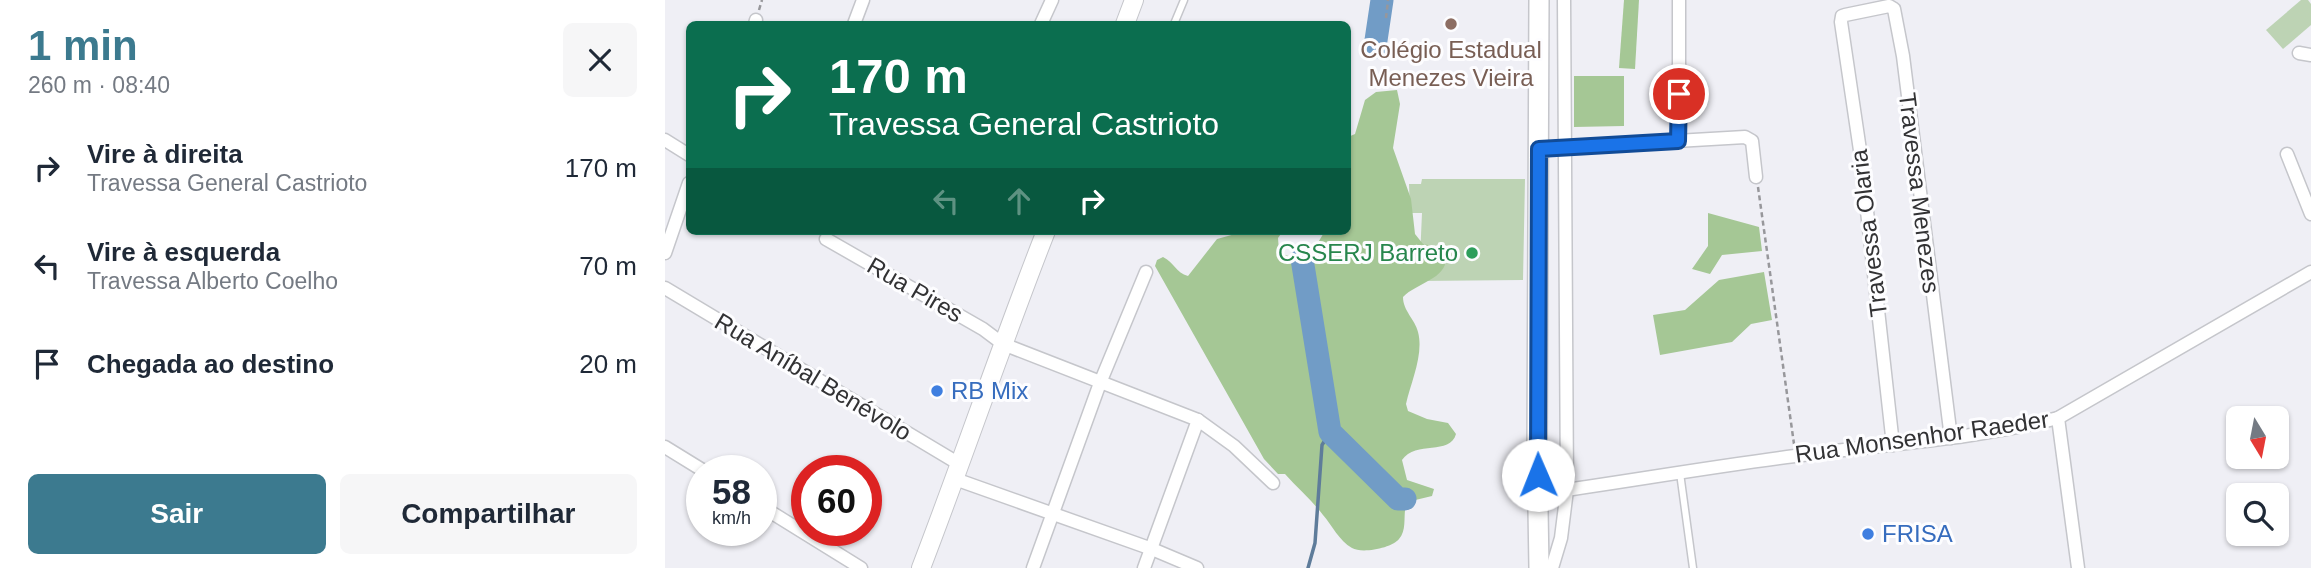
<!DOCTYPE html>
<html lang="pt">
<head>
<meta charset="utf-8">
<style>
  body { margin:0; font-family:Arial,sans-serif; background:#f6f6f7; color:#1f2937; height:100vh; display:flex; flex-direction:column; font-size:26px; white-space:nowrap }
  * { box-sizing:border-box; margin:0 }
  p { font-size:23px; color:#747a83 }
  .icon { flex:none; width:38px; height:38px; fill:none; stroke:currentColor; stroke-width:2; stroke-linecap:round; stroke-linejoin:round }
  .map { position:relative; flex:1; overflow:hidden }
  .drawer { display:flex; flex-direction:column; background:#fff; width:665px }
  .drawer>* { flex:none }
  .top-card { position:absolute; left:21px; top:21px; width:665px; height:214px; border-radius:10px; box-shadow:0 2px 5px #0004; background:#0b6e4f; color:#fff; overflow:hidden }
  .needle { width:46px; rotate:170deg }
  .controls { position:absolute; left:1561px; top:406px; display:grid; gap:14px }
  .controls a { display:grid; place-items:center; width:63px; height:63px; border-radius:10px; background:#fff; box-shadow:0 2px 5px #0004; font-size:35px }
  .speed { position:absolute; left:21px; top:455px; display:flex; gap:14px; font-size:35px; font-weight:700; text-align:center }
  .speed>* { display:grid; place-content:center; width:91px; height:91px; border-radius:50%; background:#fff; box-shadow:0 2px 5px #0004; line-height:1 }
  .speed small { font-size:18px; font-weight:400 }
  .speed .limit { border:10px solid #d22; background:#fff; color:#111 }
  .pin { position:absolute; display:grid; place-items:center; width:60px; height:60px; color:#fff; margin:-30px; border:4px solid #fff; border-radius:50%; box-shadow:0 2px 7px #0007 }
  .me { position:absolute; width:77px; margin:-38px; rotate:359deg; stroke-linejoin:round; filter:drop-shadow(0 0 5px #0008) }
  .turn { display:flex; align-items:center; gap:24px; height:147px; padding:0 28px; font-size:32px }
  .turn .icon { width:91px; height:91px; stroke-width:2.5 }
  .turn b { display:block; font-size:49px; line-height:60px }
  .lanes { display:flex; align-items:center; height:66px; padding:0 28px; background:#0003; justify-content:center; gap:35px; direction:ltr }
  .lanes .off { opacity:.35 }
  .round { display:grid; place-items:center; flex:none; width:74px; height:74px; border-radius:10px; background:#f6f6f7 }
  .overview { display:flex; align-items:center; justify-content:space-between; height:119px; padding:0 28px }
  h1 { font-size:42px; font-weight:800; line-height:52px; color:#3c7a8f }
  .action { display:flex; gap:14px; margin-top:auto; padding:14px 28px }
  .action a { flex:1; height:80px; border-radius:10px; background:#3c7a8f; color:#fff; font-size:28px; font-weight:800; line-height:80px; text-align:center }
  .action a+a { background:#f6f6f7; color:#1f2937 }
  ul { padding:0; list-style:none }
  li { display:flex; align-items:center; gap:21px; height:98px; padding:0 28px }
  li div { flex:1 }
  li b { display:block; font-size:26px }
  li em { font-style:normal }
  main { display:flex; flex:1; min-height:0 }
  .map>svg:first-child { display:block }
  .green { fill:#bdd3b4 }
  .forest { fill:#a5c795 }
  .lines { fill:none; stroke-linecap:round; stroke-linejoin:round }
  .stream { stroke:#5e7c9a; stroke-width:3.5 }
  .river { stroke:#719cc6; stroke-width:23 }
  .service-casing { stroke:#c5c6cb; stroke-width:9 }
  .minor-casing { stroke:#c5c6cb; stroke-width:15 }
  .secondary-casing { stroke:#c5c6cb; stroke-width:20 }
  .primary-casing { stroke:#c5c6cb; stroke-width:22 }
  .path { stroke:#97979b; stroke-width:2.5; stroke-dasharray:5 3.5; stroke-linecap:butt }
  .service { stroke:#fff; stroke-width:6 }
  .minor { stroke:#fff; stroke-width:12 }
  .secondary { stroke:#fff; stroke-width:18 }
  .primary { stroke:#fff; stroke-width:19 }
  .route-casing { stroke:#114b97; stroke-width:18 }
  .route { stroke:#1a73e8; stroke-width:12 }
  .education-dot { fill:#8d6e63; stroke:#fdfdff; stroke-width:2.5 }
  .leisure-dot { fill:#2e9e5b; stroke:#fdfdff; stroke-width:2.5 }
  .shop-dot { fill:#3f7fe0; stroke:#fdfdff; stroke-width:2.5 }
  .labels { text-anchor:middle; stroke-width:6; stroke-linejoin:round; paint-order:stroke }
  .education-label { font-size:24px; fill:#785e54; stroke:#fdfdff }
  .street-label { font-size:24px; fill:#323234; stroke:#fdfdff }
  .leisure-label { font-size:24px; fill:#27864d; stroke:#fdfdff; text-anchor:end }
  .shop-label { font-size:24px; fill:#366cbe; stroke:#fdfdff; text-anchor:start }
</style>
</head>
<body>
<main>
<section class="drawer">
<div class="overview"><div><h1>1 min</h1><p>260 m · 08:40</p></div><a class="round"><svg class="icon" aria-label="close" viewBox="0 0 24 24"><path d="M6 6l12 12M18 6L6 18"/></svg></a></div>
<ul>
<li><svg class="icon" aria-label="right" viewBox="0 0 24 24"><path d="M7 20v-9h11M14 6l5 5-5 5"/></svg><div><b>Vire à direita</b><p>Travessa General Castrioto</p></div><em>170 m</em></li>
<li><svg class="icon" aria-label="left" viewBox="0 0 24 24"><path d="M17 20v-9H6M10 6l-5 5 5 5"/></svg><div><b>Vire à esquerda</b><p>Travessa Alberto Coelho</p></div><em>70 m</em></li>
<li><svg class="icon" aria-label="arrive" viewBox="0 0 24 24"><path d="M6 21V4h12l-3 4 3 4H6"/></svg><div><b>Chegada ao destino</b></div><em>20 m</em></li>
</ul>
<div class="action"><a>Sair</a><a>Compartilhar</a></div>
</section>
<div class="map">
<svg width="1646" height="568" viewBox="0 0 1646 568">
  <rect width="100%" height="100%" fill="#efeff5"/>
  <g class="green">
    <polygon points="1636,0 1643,0 1646,4 1646,25 1618,49 1601,30"/>
    <polygon points="757,179 860,179 858,280 754,281 757,213 745,213 744,184 756,184"/>
  </g>
  <g class="forest">
    <polygon points="959,0 974,0 970,69 954,68"/>
    <polygon points="909,76 959,76 959,126 909,127"/>
    <path d="M732 90 735 104 728 148 746 199 750 234 758 244 779 248C790 278 754 281 738 297 738 311 750 319 753 332 759 354 746 382 741 404L743 411 762 419 783 423 791 434C785 456 751 440 737 460L742 480 769 489 767 496 742 502C737 514 743 529 734 539 727 548 697 554 687 548 674 541 667 525 658 515 647 500 632 488 620 474H613L599 459 490 266 492 260 498 257C509 262 511 273 523 276L552 239 581 231H618L613 238 614 251C623 260 635 255 646 254L660 231H682L683 137 690 134 700 100 711 92Z"/>
    <polygon points="1043,213 1094,227 1097,251 1057,255 1045,274 1027,269 1043,246"/>
    <polygon points="1099,272 1107,320 1086,324 1067,342 995,355 988,315 1020,310 1054,280"/>
  </g>
  <g class="lines">
    <polyline class="stream" points="643,568 650,543 657,445 665,432"/>
    <g class="river">
      <polyline points="710,47 717,0"/>
      <polyline points="637,259 665,432 733,499 740,499"/>
    </g>
    <g class="service-casing">
      <g id="service">
        <polyline points="509,24 519,0"/>
        <polyline points="1015,473 1028,568"/>
      </g>
    </g>
    <g class="minor-casing">
      <g id="minor">
        <polyline points="90,24 91,20"/>
        <polyline points="189,24 198,0"/>
        <polyline points="376,24 387,0"/>
        <polyline points="1634,53 1646,55"/>
        <polyline points="0,140 24,155"/>
        <polyline points="1014,141 1014,0"/>
        <polyline points="874,149 1080,137 1087,141 1091,177"/>
        <polyline points="1622,154 1646,214"/>
        <polyline points="161,239 318,329 338,344 533,420 569,446 608,483"/>
        <polyline points="0,253 24,183"/>
        <polyline points="0,288 296,465"/>
        <polyline points="1393,418 1413,568"/>
        <polyline points="1228,445 1196,157 1176,22 1177,16 1180,15 1224,6 1229,9 1238,56 1286,438"/>
        <polyline points="0,447 39,471"/>
        <polyline points="290,479 487,549 532,568"/>
        <path d="M873 494C959 482 1044 467 1130 456 1218 444 1307 440 1393 418L1646 272"/>
        <polyline points="96,506 196,568"/>
        <polyline points="368,568 435,383 481,272"/>
        <polyline points="479,568 533,420"/>
        <polyline points="887,568 896,538 902,490 899,0"/>
      </g>
    </g>
    <g class="secondary-casing">
      <g id="secondary">
        <polyline points="460,24 469,0"/>
        <path d="M256 568C299 456 337 343 381 231"/>
      </g>
    </g>
    <g class="primary-casing">
      <polyline id="primary" points="874,568 872,450 874,0"/>
    </g>
    <g class="path">
      <polyline points="94,10 97,0"/>
      <polyline points="721,18 723,0"/>
      <polyline points="1093,187 1129,444"/>
      <polyline points="145,231 152,235"/>
    </g>
    <use href="#service" class="service"/>
    <use href="#minor" class="minor"/>
    <use href="#secondary" class="secondary"/>
    <use href="#primary" class="primary"/>
  </g>
  <g class="lines">
    <g class="route-casing">
      <polyline id="route" points="873,475 874,149 1013,141 1014,94"/>
    </g>
    <use href="#route" class="route"/>
  </g>
  <circle class="education-dot" cx="786" cy="24" r="7"/>
  <circle class="leisure-dot" cx="807" cy="253" r="7"/>
  <g class="shop-dot">
    <circle cx="272" cy="391" r="7"/>
    <circle cx="1203" cy="534" r="7"/>
  </g>
  <g class="labels">
    <g class="education-label">
      <text x="786" y="58">Colégio Estadual<tspan x="786" dy="28">Menezes Vieira</tspan></text>
    </g>
    <g class="street-label">
      <text transform="translate(1254 193) rotate(83)" y="8">Travessa Menezes</text>
      <text transform="translate(1204 233) rotate(-97)" y="8">Travessa Olaria</text>
      <text transform="translate(250 290) rotate(30)" y="8">Rua Pires</text>
      <text transform="translate(148 377) rotate(31)" y="8">Rua Aníbal Benévolo</text>
      <text transform="translate(1257 437) rotate(-8)" y="8">Rua Monsenhor Raeder</text>
    </g>
    <g class="leisure-label">
      <text x="793" y="261">CSSERJ Barreto</text>
    </g>
    <g class="shop-label">
      <text x="286" y="399">RB Mix</text>
      <text x="1217" y="542">FRISA</text>
    </g>
  </g>
</svg>
<div class="controls">
<a><svg class="needle" viewBox="-14 -14 28 28"><path d="M0-13l5 13h-10z" fill="#e53935"/><path d="M0 13l5-13h-10z" fill="#747a83"/></svg></a>
<a><svg class="icon" aria-label="search" viewBox="0 0 24 24"><circle cx="10" cy="10" r="6"/><path d="M15 15l6 6"/></svg></a>
</div>
<div class="speed"><div>58<small>km/h</small></div><div class="limit">60</div></div>
<div class="pin" style="left:1014px;top:94px;background:#d93025"><svg class="icon" aria-label="arrive" viewBox="0 0 24 24"><path d="M6 21V4h12l-3 4 3 4H6"/></svg></div>
<svg class="me" style="left:873px;top:475px" viewBox="-20 -20 40 40"><circle r="19" fill="#fff"/><path d="M0-13L10 11 0 6-10 11z" fill="#1a73e8"/></svg>
<div class="top-card">
<div class="turn"><svg class="icon" aria-label="right" viewBox="0 0 24 24"><path d="M7 20v-9h11M14 6l5 5-5 5"/></svg><div><b>170 m</b>Travessa General Castrioto</div></div>
<div class="lanes"><svg class="icon off" aria-label="left" viewBox="0 0 24 24"><path d="M17 20v-9H6M10 6l-5 5 5 5"/></svg><svg class="icon off" aria-label="ahead" viewBox="0 0 24 24"><path d="M12 20V5M6 11l6-6 6 6"/></svg><svg class="icon" aria-label="right" viewBox="0 0 24 24"><path d="M7 20v-9h11M14 6l5 5-5 5"/></svg></div>
</div>
</div>
</main>
</body>
</html>
